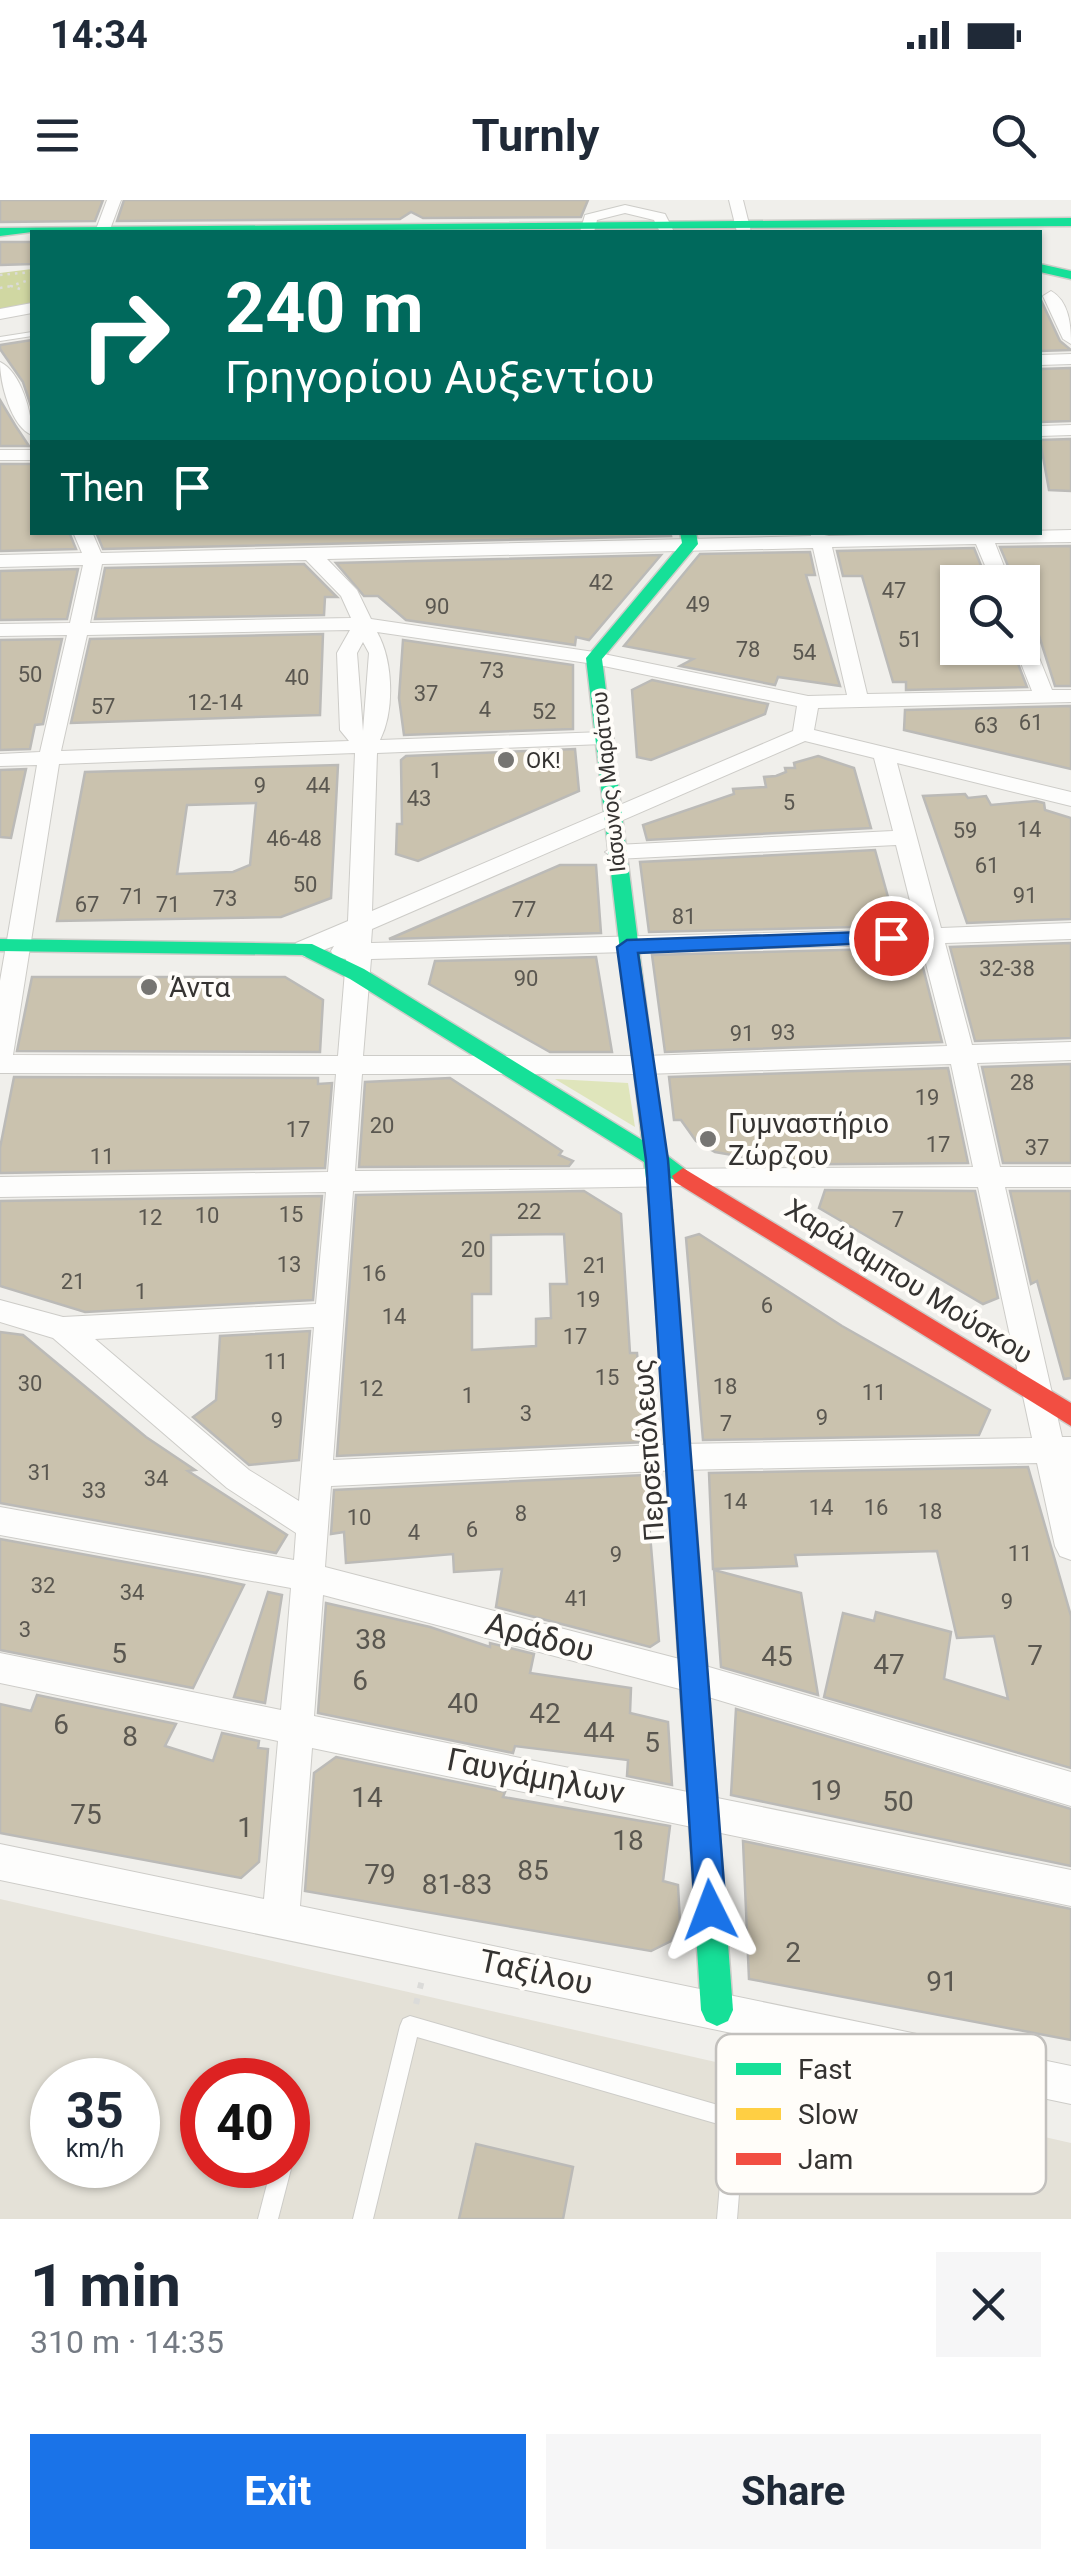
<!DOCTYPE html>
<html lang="en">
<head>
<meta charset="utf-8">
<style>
  body { margin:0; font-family:Roboto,sans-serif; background:#f6f6f7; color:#1f2937; height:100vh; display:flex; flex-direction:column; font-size:38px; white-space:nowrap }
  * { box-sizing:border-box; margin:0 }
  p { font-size:32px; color:#747a83 }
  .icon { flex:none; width:55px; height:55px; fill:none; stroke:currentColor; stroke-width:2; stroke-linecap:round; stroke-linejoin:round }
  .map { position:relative; height:2019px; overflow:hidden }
  .drawer { display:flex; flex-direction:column; background:#fff; flex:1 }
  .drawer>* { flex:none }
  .hud { position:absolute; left:30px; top:30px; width:1012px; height:305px; border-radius:0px; box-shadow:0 2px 8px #0004; background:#00695c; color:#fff; overflow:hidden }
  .fabs { position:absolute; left:940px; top:365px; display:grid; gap:20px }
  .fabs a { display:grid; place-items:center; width:100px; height:100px; border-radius:0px; background:#fff; box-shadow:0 2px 8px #0004; font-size:50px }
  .speed { position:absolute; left:30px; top:1858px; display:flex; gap:20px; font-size:50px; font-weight:700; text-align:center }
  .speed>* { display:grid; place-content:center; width:130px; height:130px; border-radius:50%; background:#fff; box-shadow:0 2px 8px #0004; line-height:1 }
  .speed small { font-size:25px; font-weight:400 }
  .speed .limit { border:15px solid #d22; background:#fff; color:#111 }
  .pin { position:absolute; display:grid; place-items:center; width:85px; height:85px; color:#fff; margin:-42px; border:5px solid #fff; border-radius:50%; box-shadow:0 2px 10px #0007 }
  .me { position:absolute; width:110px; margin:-55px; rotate:357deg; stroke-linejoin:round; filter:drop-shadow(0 0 8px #0008) }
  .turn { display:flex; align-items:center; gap:35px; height:210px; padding:0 30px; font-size:45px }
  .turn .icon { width:130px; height:130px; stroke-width:2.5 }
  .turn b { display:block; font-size:70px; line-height:85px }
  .then { display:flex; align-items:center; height:95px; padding:0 30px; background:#0003; gap:20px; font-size:38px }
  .round { display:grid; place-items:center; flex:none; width:105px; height:105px; border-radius:0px; background:#f6f6f7 }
  .overview { display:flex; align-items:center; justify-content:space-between; height:170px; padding:0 30px }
  h1 { font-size:60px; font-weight:700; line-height:75px }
  .action { display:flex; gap:20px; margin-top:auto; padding:20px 30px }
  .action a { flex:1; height:115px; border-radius:0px; background:#1a73e8; color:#fff; font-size:40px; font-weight:700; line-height:115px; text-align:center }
  .action a+a { background:#f6f6f7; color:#1f2937 }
  .status { display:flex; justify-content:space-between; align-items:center; height:70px; padding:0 50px; background:#fff; direction:ltr }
  .status svg { height:28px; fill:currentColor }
  header { display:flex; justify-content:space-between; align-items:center; height:130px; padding:0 30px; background:#fff; font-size:45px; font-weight:700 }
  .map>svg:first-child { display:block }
  .built { fill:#e4e1d7; fill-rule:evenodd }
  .green { fill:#dfe5bb }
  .forest { fill:#d0d7a2 }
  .building { fill:#cac2ae; stroke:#bbbab7; stroke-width:2.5; fill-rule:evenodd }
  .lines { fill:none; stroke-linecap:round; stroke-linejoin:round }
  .lane-casing { stroke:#cdccc8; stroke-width:2 }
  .street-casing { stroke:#cdccc8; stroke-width:2 }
  .fast-casing { stroke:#cdccc8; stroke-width:3 }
  .slow-casing { stroke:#cdccc8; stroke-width:3 }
  .jam-casing { stroke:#cdccc8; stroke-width:3 }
  .path-far1 { stroke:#dbdbd9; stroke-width:2.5; stroke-dasharray:2.5 5; stroke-linecap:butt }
  .path { stroke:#dbdbd9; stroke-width:6; stroke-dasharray:6 10; stroke-linecap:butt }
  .lane { fill:#fdfdfc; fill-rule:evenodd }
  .street { fill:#fdfdfc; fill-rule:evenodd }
  .fast { fill:#16e098; fill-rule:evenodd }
  .slow { fill:#ffcf43; fill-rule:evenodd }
  .jam { fill:#f24e42; fill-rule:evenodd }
  .route { fill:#1a73e8; stroke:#114b97; stroke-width:2.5 }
  .poi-dot { fill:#767572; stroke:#fffdf9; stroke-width:4 }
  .labels { text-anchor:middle; stroke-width:8; stroke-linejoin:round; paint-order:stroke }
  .number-label { font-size:22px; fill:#5a5750 }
  .far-poi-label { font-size:22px; fill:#353331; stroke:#fffdf9; text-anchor:start }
  .far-street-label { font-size:22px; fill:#353331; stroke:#fffdf9 }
  .poi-label { font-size:28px; fill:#353331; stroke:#fffdf9; text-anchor:start }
  .street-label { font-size:28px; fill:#353331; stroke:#fffdf9 }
  .near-number-label { font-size:28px; fill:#5a5750 }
  .near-street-label { font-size:32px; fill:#353331; stroke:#fffdf9 }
  .key { fill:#fffdf9; stroke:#c2c0bd; stroke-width:2.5 }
  .key-label { font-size:28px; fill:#353331 }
</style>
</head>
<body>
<div class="status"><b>14:34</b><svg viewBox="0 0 49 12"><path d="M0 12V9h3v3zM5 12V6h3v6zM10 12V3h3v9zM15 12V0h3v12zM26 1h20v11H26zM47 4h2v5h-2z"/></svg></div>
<header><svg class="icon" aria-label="menu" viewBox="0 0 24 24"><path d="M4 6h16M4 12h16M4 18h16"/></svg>Turnly<svg class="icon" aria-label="search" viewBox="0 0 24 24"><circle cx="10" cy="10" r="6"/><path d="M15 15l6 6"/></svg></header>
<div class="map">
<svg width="1071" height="2019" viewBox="0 0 1071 2019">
  <rect width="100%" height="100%" fill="#f0efeb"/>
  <path class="built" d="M0 1699 1071 1943V2019H0ZM52 1880H138V1965H52ZM202 1880H288V1965H202Z"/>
  <polygon class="green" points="555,879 628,883 635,927"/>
  <polygon class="forest" points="32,69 32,105 0,111 0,73"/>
  <g class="building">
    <polygon points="0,0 103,0 95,21 0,22"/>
    <polygon points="124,0 588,0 581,17 423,18 411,12 400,19 117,21"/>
    <polygon points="0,42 32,42 32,64 0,65"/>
    <polygon points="1040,98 1060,141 1071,150 1040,151"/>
    <polygon points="32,140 32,209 23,182 0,149 0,145"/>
    <polygon points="1071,168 1071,221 1040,222 1040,169"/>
    <polygon points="0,200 15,225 29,246 0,246"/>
    <polygon points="1071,239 1071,291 1049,290 1040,240"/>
    <polygon points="0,264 32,264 32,332 69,332 76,349 0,351"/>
    <polygon points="96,332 670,332 671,336 103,349"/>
    <polygon points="1071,346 1071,486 1055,486 1022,382 1018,373 1011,373 1000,347"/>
    <polygon points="974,348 984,373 958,374 958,448 1012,448 1027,487 906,490 906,482 893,482 862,376 843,376 837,351"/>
    <polygon points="810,352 815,375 806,375 840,486 778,477 775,485 680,466 693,459 624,446 700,354"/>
    <polygon points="661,355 589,440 576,437 575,445 406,420 378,396 364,396 336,363"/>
    <polygon points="304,364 337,397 325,397 324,415 95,419 105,368"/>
    <polygon points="78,369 67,419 0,420 0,371"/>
    <polygon points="323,434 320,515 71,523 90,439"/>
    <polygon points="62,439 43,524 35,525 30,549 0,550 0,440"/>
    <polygon points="403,440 573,465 573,529 404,535 399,498"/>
    <polygon points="652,480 768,504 765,514 651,560 637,557 632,490"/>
    <polygon points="1071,506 1071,569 904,530 905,510"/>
    <polygon points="575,549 579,591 418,661 396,654 397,624 402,624 401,560 406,556"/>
    <polygon points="818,556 854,568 871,628 647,640 643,625 734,594 733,589 766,587 764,577 776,576 786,572 785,568 795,568 794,563"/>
    <path d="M338 565 331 698 281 717 57 721 85 572ZM256 603 250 665 233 672 177 674 187 605Z"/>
    <polygon points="26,569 11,638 0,637 0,570"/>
    <polygon points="965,594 968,598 986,596 991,605 1036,601 1044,603 1045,610 1071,618 1071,719 967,723 923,596"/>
    <polygon points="875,650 896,726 649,732 640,662"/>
    <polygon points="560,665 596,665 601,733 389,739"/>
    <polygon points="1071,743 1071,838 975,841 950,747"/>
    <polygon points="918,748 942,842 665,852 652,755"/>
    <polygon points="596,757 612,852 550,852 429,784 435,761"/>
    <polygon points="32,777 285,777 323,800 320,852 17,851"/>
    <polygon points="1071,864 1071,963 1003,963 982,867"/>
    <polygon points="948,868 968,963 745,965 744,957 715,952 696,941 681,920 674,920 669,877"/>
    <polygon points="14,877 318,878 318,884 332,883 325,968 0,973 0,948"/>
    <polygon points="450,878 562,951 559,955 573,961 569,966 359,967 365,882"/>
    <polygon points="825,990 975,991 998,1098 983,1104 819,1008"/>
    <path d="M584 991 621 1014 630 1153H637L645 1242 337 1256 356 995ZM564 1034 567 1084H550L551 1118 536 1119V1146L472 1150V1094H491V1035Z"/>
    <polygon points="1010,991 1071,991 1071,1178 1064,1179 1037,1081 1031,1084"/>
    <polygon points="322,996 313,1100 85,1112 0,1086 0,1001"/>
    <polygon points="699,1034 842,1126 990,1210 979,1235 703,1240 686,1038"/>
    <polygon points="310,1131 299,1260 249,1265 193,1217 216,1200 220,1136"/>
    <polygon points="0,1132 23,1135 146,1237 195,1270 188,1271 287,1335 276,1353 0,1303"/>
    <polygon points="1028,1267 1071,1416 1071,1568 824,1497 843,1413 874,1421 876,1412 951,1432 944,1479 1008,1499 994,1436 957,1438 937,1351 795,1355 797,1366 713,1369 709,1273"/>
    <polygon points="645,1275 659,1441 650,1447 496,1407 502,1369 454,1372 453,1354 346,1363 344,1332 331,1334 334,1290"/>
    <polygon points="0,1339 207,1377 244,1385 193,1488 0,1450"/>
    <polygon points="714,1370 801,1393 818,1495 721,1467"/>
    <polygon points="268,1392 282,1395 265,1503 234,1497"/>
    <polygon points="326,1403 430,1427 490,1447 490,1443 534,1454 530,1473 631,1488 630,1513 668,1522 672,1585 627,1576 628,1560 515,1546 513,1553 318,1513"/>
    <polygon points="37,1495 176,1524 165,1546 213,1561 222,1533 259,1541 258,1548 268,1549 259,1662 241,1678 0,1633 0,1504 31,1511"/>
    <polygon points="736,1509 1071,1609 1071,1666 731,1595"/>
    <polygon points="336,1557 505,1592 503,1597 670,1626 663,1681 678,1685 680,1723 671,1741 651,1751 305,1691 314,1573"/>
    <polygon points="743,1641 1071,1709 1071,1840 749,1779"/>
    <polygon points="476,1944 573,1967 563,2019 459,2019"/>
  </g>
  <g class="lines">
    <g class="lane-casing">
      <g id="lane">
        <polygon points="32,132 32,136 0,141 0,137"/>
        <polygon points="410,1816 742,1912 745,1919 737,2019 717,2019 725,1926 417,1837 373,2019 353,2019 400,1826 403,1819"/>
        <polygon points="288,1957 292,1965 278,2019 258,2019 272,1965 288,1965"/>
      </g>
    </g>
    <g class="street-casing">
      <g id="street">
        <polygon points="107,0 121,0 109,32 95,32"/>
        <polygon points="729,0 743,0 751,32 737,32"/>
        <polygon points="625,5 665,14 674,32 660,32 654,20 625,13 597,20 594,32 580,32 585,15"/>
        <path d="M1051 91C1069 101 1071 125 1071 144L1063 139 1043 96Z"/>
        <polygon points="32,103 32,113 0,119 0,109"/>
        <polygon points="1071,154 1071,164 1040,165 1040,155"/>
        <path d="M0 162C21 172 32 213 32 235 11 227 0 183 0 162Z"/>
        <polygon points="1071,225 1071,235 1040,236 1040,226"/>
        <rect x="0" y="250" width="32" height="10"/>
        <path d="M1071 330V342L995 343 1010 382H992L976 344 832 347 867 494 1032 491 1015 448H1022V434L1032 440 1052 490H1071V502L818 508 814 530 1071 592V606L897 563 941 728 1071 723V739L945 743 972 845 1071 842V860L977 863 1000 967H1071V987H1005L1062 1237H1071V1360L1060 1356 1055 1346 1037 1263 679 1270 331 1286 325 1367 695 1463 1071 1572V1606L695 1493 323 1395 314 1516 1071 1670V1706L312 1548 300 1706 1071 1866V1904L0 1680V1644L264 1699 278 1541 0 1483V1453L281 1510 291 1388 0 1335V1307L294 1360 296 1333 227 1288 53 1138 0 1122V1100L63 1117 316 1104 326 992 0 997V977L328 972 336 874 0 873V781L37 565 0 566V554L40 552 67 435 0 436V424L70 423 83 365 0 367V355L82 353 73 332H92L101 353 811 336 810 332 829 336ZM813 348 847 495 808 496 594 452 371 419 357 390 327 359ZM306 360 341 396 351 418 90 423 102 364ZM350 430 337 453 340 530 349 541 61 551 87 435ZM377 432 594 464 797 506 793 531 372 711 377 553 603 544 614 538 603 532 380 540C395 510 393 460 377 432ZM363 442 369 453 363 531 357 453ZM805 541 874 558 893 631 616 645 605 652 616 659 896 645 917 729 371 743 372 729ZM355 553 348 721 296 743 293 749 305 757 334 746 331 751 334 757 346 759 338 856 13 855 59 564ZM921 744 947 846 644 856H363L371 759ZM951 864 973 967 355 971 362 874H644ZM684 986 978 987 1032 1238 679 1244 333 1260 353 991ZM314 1127 299 1301 249 1270 95 1139Z"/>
      </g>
    </g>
    <g class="fast-casing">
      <g id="fast">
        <polygon points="1071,18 1071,26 32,32 0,36 0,28"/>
        <polygon points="1040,64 1071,71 1071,79 1040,72"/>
        <polygon points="680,332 696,332 698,344 602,459 665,954 694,976 683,984 668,977 672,1010 669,1016 653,1016 650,1010 644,962 350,779 302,755 0,751 0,739 312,744 364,769 642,940 586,458 682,343"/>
        <polygon points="691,1426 701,1429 705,1438 733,1810 728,1821 717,1826 706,1821 701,1810 677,1438 681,1429"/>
      </g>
    </g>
    <g class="slow-casing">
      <polygon id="slow" points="661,1002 672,1010 705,1438 701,1447 691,1450 681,1447 677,1438 650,1010"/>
    </g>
    <g class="jam-casing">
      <polygon id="jam" points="683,968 1071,1203 1071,1226 675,982 672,976"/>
    </g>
    <g class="path-far1">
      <polyline points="0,75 32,72"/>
      <polyline points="0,88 11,86"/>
      <polyline points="20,89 11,86 32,79"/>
    </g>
    <polyline class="path" points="416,1804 422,1780"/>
    <use href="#lane" class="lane"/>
    <use href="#street" class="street"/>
    <use href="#fast" class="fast"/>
    <use href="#slow" class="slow"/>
    <use href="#jam" class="jam"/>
  </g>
  <polygon class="route" points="891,731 901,738 898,742 638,753 668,960 726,1710 721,1721 710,1725 700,1721 695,1710 646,960 617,747 627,740"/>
  <g class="poi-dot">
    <circle cx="506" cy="560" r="10"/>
    <circle cx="149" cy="787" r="10"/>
    <circle cx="708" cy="939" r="10"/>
  </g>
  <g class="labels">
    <g class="number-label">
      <text x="601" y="390">42</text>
      <text x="894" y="398">47</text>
      <text x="698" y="412">49</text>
      <text x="437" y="414">90</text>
      <text x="910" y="447">51</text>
      <text x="748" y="457">78</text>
      <text x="804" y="460">54</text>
      <text x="492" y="478">73</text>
      <text x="30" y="482">50</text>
      <text x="297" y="485">40</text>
      <text x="426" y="501">37</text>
      <text x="215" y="510">12-14</text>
      <text x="103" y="514">57</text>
      <text x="485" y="517">4</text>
      <text x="544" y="519">52</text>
      <text x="1031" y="530">61</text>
      <text x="986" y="533">63</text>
      <text x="436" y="578">1</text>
      <text x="260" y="593">9</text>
      <text x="318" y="593">44</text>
      <text x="419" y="606">43</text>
      <text x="789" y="610">5</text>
      <text x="1029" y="637">14</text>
      <text x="965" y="638">59</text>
      <text x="294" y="646">46-48</text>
      <text x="987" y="673">61</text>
      <text x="305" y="692">50</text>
      <text x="1025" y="703">91</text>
      <text x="132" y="704">71</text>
      <text x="225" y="706">73</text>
      <text x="87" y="712">67</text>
      <text x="168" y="712">71</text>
      <text x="524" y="717">77</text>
      <text x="684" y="724">81</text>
      <text x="1007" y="776">32-38</text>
      <text x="526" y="786">90</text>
      <text x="783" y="840">93</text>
      <text x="742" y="841">91</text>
      <text x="1022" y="890">28</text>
      <text x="927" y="905">19</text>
      <text x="382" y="933">20</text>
      <text x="298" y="937">17</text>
      <text x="938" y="952">17</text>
      <text x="1037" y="955">37</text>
      <text x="102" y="964">11</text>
      <text x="529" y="1019">22</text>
      <text x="291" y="1022">15</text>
      <text x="207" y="1023">10</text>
      <text x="150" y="1025">12</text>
      <text x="898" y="1027">7</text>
      <text x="473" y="1057">20</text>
      <text x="289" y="1072">13</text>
      <text x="595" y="1073">21</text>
      <text x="374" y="1081">16</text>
      <text x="73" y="1089">21</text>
      <text x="141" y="1099">1</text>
      <text x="588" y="1107">19</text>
      <text x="767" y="1113">6</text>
      <text x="394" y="1124">14</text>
      <text x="575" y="1144">17</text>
      <text x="276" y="1169">11</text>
      <text x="607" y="1185">15</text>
      <text x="30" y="1191">30</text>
      <text x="725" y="1194">18</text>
      <text x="371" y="1196">12</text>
      <text x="874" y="1200">11</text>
      <text x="468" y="1203">1</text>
      <text x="526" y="1221">3</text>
      <text x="822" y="1225">9</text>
      <text x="277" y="1228">9</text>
      <text x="726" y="1231">7</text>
      <text x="40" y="1280">31</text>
      <text x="156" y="1286">34</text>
      <text x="94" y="1298">33</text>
      <text x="735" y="1309">14</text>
      <text x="821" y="1315">14</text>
      <text x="876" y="1315">16</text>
      <text x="930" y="1319">18</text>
      <text x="521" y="1321">8</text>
      <text x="359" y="1325">10</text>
      <text x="472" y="1337">6</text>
      <text x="414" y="1340">4</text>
      <text x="1020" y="1361">11</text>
      <text x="616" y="1362">9</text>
      <text x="43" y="1393">32</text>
      <text x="132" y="1400">34</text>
      <text x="577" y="1406">41</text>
      <text x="1007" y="1409">9</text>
      <text x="25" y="1437">3</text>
    </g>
    <g class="far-poi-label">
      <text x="526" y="568">ΟΚ!</text>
    </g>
    <g class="far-street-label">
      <text transform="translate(608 582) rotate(-96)" y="8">Ιάσωνος Μαράτου</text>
    </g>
    <g class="poi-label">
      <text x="169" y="797">Άντα</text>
      <text x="728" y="933">Γυμναστήριο<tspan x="728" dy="32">Ζώρζου</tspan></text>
    </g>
    <g class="street-label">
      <text transform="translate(909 1081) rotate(32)" y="10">Χαράλαμπου Μούσκου</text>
      <text transform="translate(648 1250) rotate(-94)" y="10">Περσεπόλεως</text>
    </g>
    <g class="near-number-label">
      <text x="371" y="1449">38</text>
      <text x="119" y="1463">5</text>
      <text x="1035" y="1465">7</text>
      <text x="777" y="1466">45</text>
      <text x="889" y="1474">47</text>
      <text x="360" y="1490">6</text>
      <text x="463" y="1513">40</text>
      <text x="545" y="1523">42</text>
      <text x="61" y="1534">6</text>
      <text x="599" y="1542">44</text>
      <text x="130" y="1546">8</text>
      <text x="652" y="1552">5</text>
      <text x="826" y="1600">19</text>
      <text x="367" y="1607">14</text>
      <text x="898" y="1611">50</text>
      <text x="86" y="1624">75</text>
      <text x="245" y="1637">1</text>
      <text x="628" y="1650">18</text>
      <text x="533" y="1680">85</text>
      <text x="380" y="1684">79</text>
      <text x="457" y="1694">81-83</text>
      <text x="793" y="1762">2</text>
      <text x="942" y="1791">91</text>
    </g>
    <g class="near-street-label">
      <text transform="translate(540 1437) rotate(15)" y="11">Αράδου</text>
      <text transform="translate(536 1576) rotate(11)" y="11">Γαυγάμηλων</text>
      <text transform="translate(536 1772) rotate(12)" y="11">Ταξίλου</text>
    </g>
  </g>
  <rect x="716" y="1834" width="330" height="160" rx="15" class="key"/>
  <rect x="736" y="1863" width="45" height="12" fill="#16e098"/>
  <rect x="736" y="1908" width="45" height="12" fill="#ffcf43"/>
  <rect x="736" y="1953" width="45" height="12" fill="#f24e42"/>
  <g class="key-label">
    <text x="798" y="1879">Fast</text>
    <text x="798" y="1924">Slow</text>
    <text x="798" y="1969">Jam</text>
  </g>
</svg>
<div class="fabs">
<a><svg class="icon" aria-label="search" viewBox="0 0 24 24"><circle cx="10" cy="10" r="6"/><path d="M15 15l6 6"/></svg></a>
</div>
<div class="speed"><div>35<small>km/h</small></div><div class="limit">40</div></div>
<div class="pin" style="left:891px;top:738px;background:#d93025"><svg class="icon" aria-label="arrive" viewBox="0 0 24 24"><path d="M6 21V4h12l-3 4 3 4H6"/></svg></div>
<svg class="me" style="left:710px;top:1710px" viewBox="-20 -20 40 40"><path d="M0-17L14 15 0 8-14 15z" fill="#1a73e8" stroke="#fff" stroke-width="4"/></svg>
<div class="hud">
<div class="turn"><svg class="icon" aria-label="right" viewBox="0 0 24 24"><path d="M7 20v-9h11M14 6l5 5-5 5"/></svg><div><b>240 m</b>Γρηγορίου Αυξεντίου</div></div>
<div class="then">Then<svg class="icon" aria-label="arrive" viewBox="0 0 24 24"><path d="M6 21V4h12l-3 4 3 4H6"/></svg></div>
</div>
</div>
<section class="drawer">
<div class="overview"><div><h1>1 min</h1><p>310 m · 14:35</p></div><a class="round"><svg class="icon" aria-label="close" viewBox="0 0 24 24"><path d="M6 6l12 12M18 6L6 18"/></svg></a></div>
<div class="action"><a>Exit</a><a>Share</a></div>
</section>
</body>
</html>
